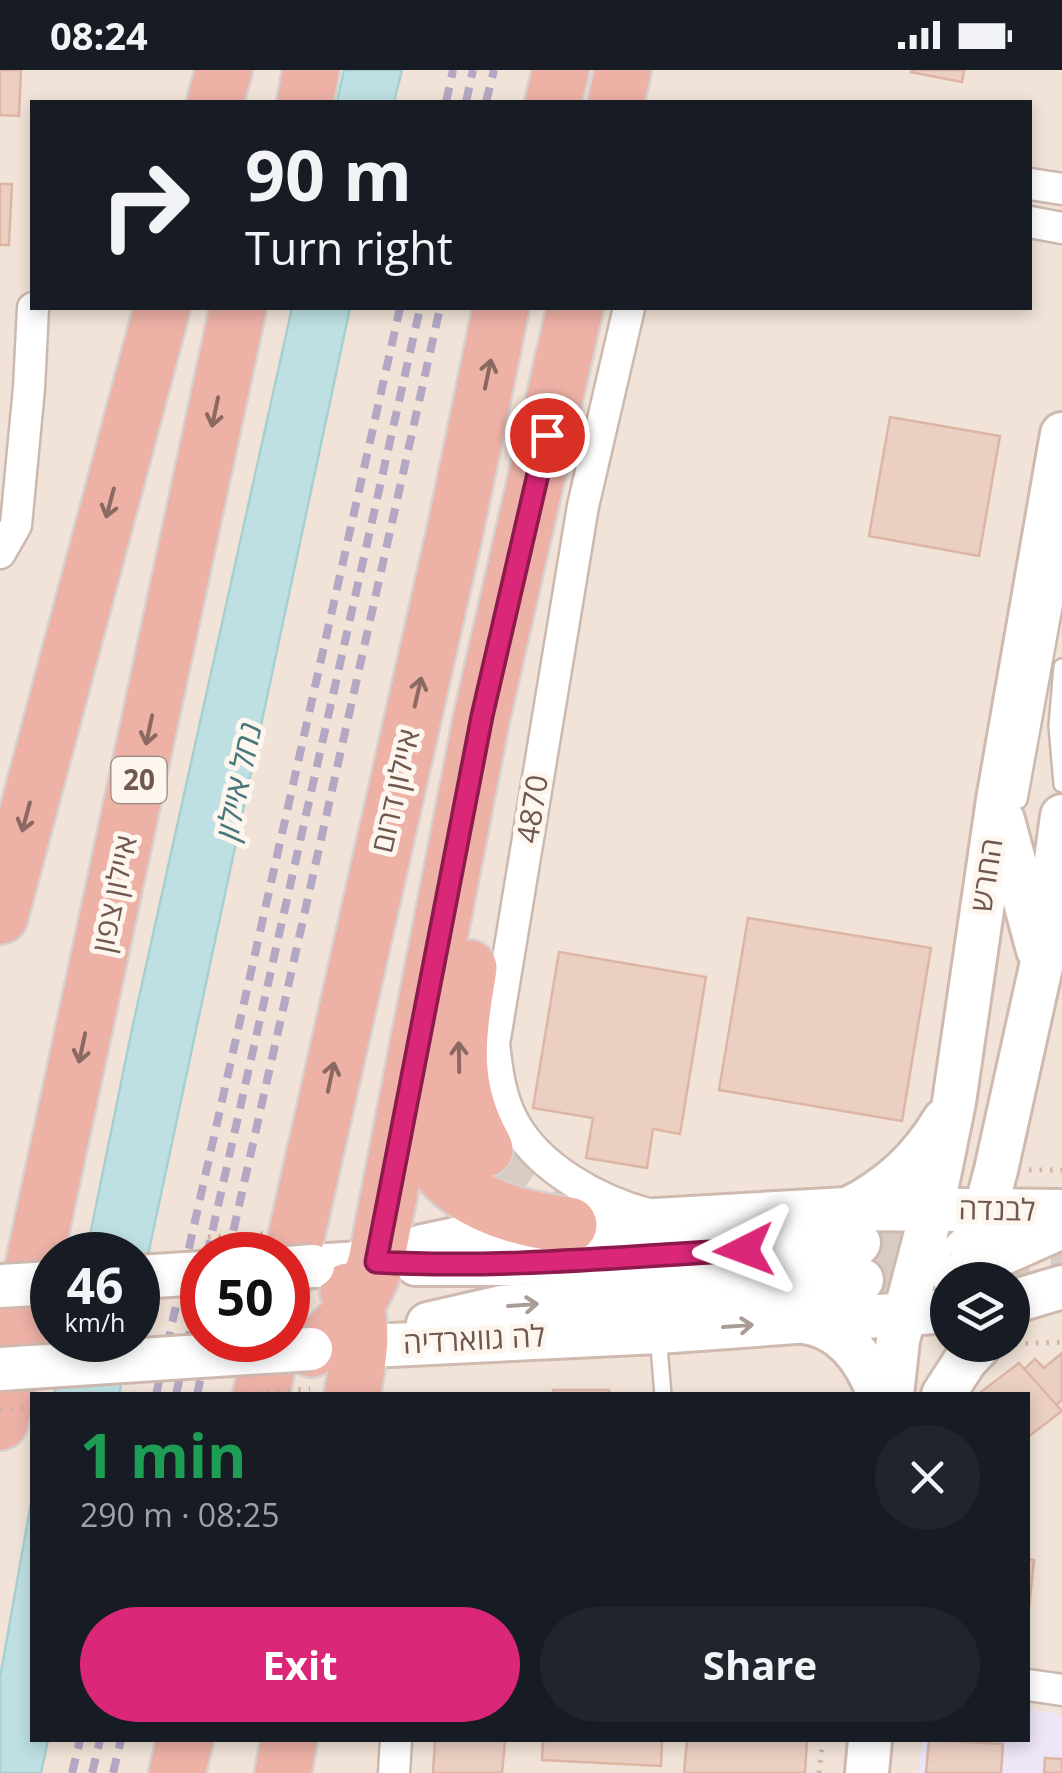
<!DOCTYPE html>
<html lang="en">
<head>
<meta charset="utf-8">
<style>
  body { margin:0; font-family:"Open Sans",Heebo,sans-serif; background:#20242c; color:#f1f3f6; height:100vh; display:flex; flex-direction:column; font-size:38px; white-space:nowrap }
  * { box-sizing:border-box; margin:0 }
  p { font-size:32px; color:#9ea1a6 }
  .icon { flex:none; width:55px; height:55px; fill:none; stroke:currentColor; stroke-width:2; stroke-linecap:round; stroke-linejoin:round }
  .map { position:relative; flex:1; overflow:hidden }
  .panel { position:absolute; left:30px; top:1322px; width:1000px; height:350px; display:flex; flex-direction:column; background:#171b24; border-radius:0px; box-shadow:0 5px 15px #0003 }
  .panel>* { flex:none }
  .top-card { position:absolute; left:30px; top:30px; width:1002px; height:210px; border-radius:0px; box-shadow:0 5px 15px #0003; background:#171b24; color:#f1f3f6; overflow:hidden }
  .tools { position:absolute; left:930px; top:1192px; display:grid; gap:20px }
  .tools a { display:grid; place-items:center; width:100px; height:100px; border-radius:50%; background:#171b24; box-shadow:0 5px 15px #0003; font-size:50px }
  .speed { position:absolute; left:30px; top:1162px; display:flex; gap:20px; font-size:50px; font-weight:700; text-align:center }
  .speed>* { display:grid; place-content:center; width:130px; height:130px; border-radius:50%; background:#171b24; box-shadow:0 5px 15px #0003; line-height:1 }
  .speed small { font-size:25px; font-weight:400 }
  .speed .limit { border:15px solid #d22; background:#fff; color:#111 }
  .pin { position:absolute; display:grid; place-items:center; width:85px; height:85px; color:#fff; margin:-42px; border:5px solid #fff; border-radius:50%; box-shadow:0 2px 10px #0007 }
  .me { position:absolute; width:110px; margin:-55px; rotate:267deg; stroke-linejoin:round; filter:drop-shadow(0 0 8px #0008) }
  .turn { display:flex; align-items:center; gap:35px; height:210px; padding:0 50px; font-size:45px }
  .turn .icon { width:130px; height:130px; stroke-width:2.5 }
  .turn b { display:block; font-size:70px; line-height:85px }
  .round { display:grid; place-items:center; flex:none; width:105px; height:105px; border-radius:52px; background:#20242c }
  .summary { display:flex; align-items:center; justify-content:space-between; height:170px; padding:0 50px }
  h1 { font-size:60px; font-weight:700; line-height:75px; color:#1e9e55 }
  .cta { display:flex; gap:20px; margin-top:auto; padding:20px 50px }
  .cta a { flex:1; height:115px; border-radius:60px; background:#db2777; color:#fff; font-size:40px; font-weight:700; line-height:115px; text-align:center }
  .cta a+a { background:#20242c; color:#f1f3f6 }
  .status { display:flex; justify-content:space-between; align-items:center; height:70px; padding:0 50px; background:#171b24; direction:ltr }
  .status svg { height:28px; fill:currentColor }
  .map>svg:first-child { display:block }
  .residential { fill:#f1e3d7; fill-rule:evenodd }
  .education { fill:#eee5f6 }
  .water { fill:#bee0e2; stroke:#a6d0d2; stroke-width:2.5 }
  .building { fill:#eccfc3; stroke:#ddb5a5; stroke-width:2.5 }
  .lines { fill:none; stroke-linecap:round; stroke-linejoin:round }
  .secondary-tunnel { stroke:#d8cbc2; stroke-width:42; stroke-dasharray:42 21; stroke-linecap:butt }
  .highway-tunnel { stroke:#d8cbc2; stroke-width:55; stroke-dasharray:55 28; stroke-linecap:butt }
  .lane-casing { stroke:#cbb9af; stroke-width:20 }
  .street-casing { stroke:#cbb9af; stroke-width:35 }
  .secondary-casing { stroke:#cfbab0; stroke-width:48 }
  .highway-casing { stroke:#d7d0ce; stroke-width:60 }
  .path { stroke:#d1b2a6; stroke-width:5; stroke-dasharray:2.5 8; stroke-linecap:butt }
  .lane { stroke:#fff; stroke-width:15 }
  .street { stroke:#fff; stroke-width:30 }
  .secondary { stroke:#fff; stroke-width:42 }
  .highway { stroke:#edb1a6; stroke-width:55 }
  .rail { stroke:#b3a7c3; stroke-width:8; stroke-dasharray:15 10; stroke-linecap:butt }
  .secondary-bridge-casing { stroke:#cfbab0; stroke-width:48; stroke-linecap:butt }
  .path-bridge { stroke:#d1b2a6; stroke-width:5; stroke-dasharray:2.5 8; stroke-linecap:butt }
  .secondary-bridge { stroke:#fff; stroke-width:42 }
  .oneway { stroke:#8a6a60 }
  .oneway2 { stroke:#aa9b95 }
  .route-casing { stroke:#8e194d; stroke-width:25 }
  .route { stroke:#db2777; stroke-width:18 }
  .labels { text-anchor:middle; stroke-width:10; stroke-linejoin:round; paint-order:stroke }
  .shield { fill:#fdf6ee; stroke:#9b877f; stroke-width:2.5 }
  .shield-label { font-size:28px; font-weight:bold; fill:#71584f }
  .street-label { font-size:30px; fill:#71584f; stroke:#fdf6ee }
  .water-label { font-size:32px; font-style:italic; fill:#47777b; stroke:#fdf6ee }
</style>
</head>
<body>
<div class="status"><b>08:24</b><svg viewBox="0 0 49 12"><path d="M0 12V9h3v3zM5 12V6h3v6zM10 12V3h3v9zM15 12V0h3v12zM26 1h20v11H26zM47 4h2v5h-2z"/></svg></div>
<div class="map">
<svg width="1062" height="1703" viewBox="0 0 1062 1703">
  <rect width="100%" height="100%" fill="#faf1e8"/>
  <path class="residential" d="M0 0H1062V1703H0ZM32 32H1030V238H32ZM52 1185H138V1270H52ZM202 1185H288V1270H202ZM948 1210H1012V1275H948ZM32 1325H1028V1670H32Z"/>
  <polygon class="education" points="1028,1638 1062,1645 1062,1703 918,1703 922,1670 1028,1670"/>
  <g class="water">
    <polygon points="344,0 402,0 394,32 337,32"/>
    <polygon points="292,238 350,238 138,1232 138,1185 86,1185 132,959"/>
    <polygon points="67,1270 130,1270 119,1325 54,1325"/>
    <polygon points="32,1427 32,1670 48,1670 41,1703 0,1703 0,1608"/>
  </g>
  <g class="building">
    <polygon points="0,0 21,0 19,46 0,45"/>
    <polygon points="912,0 964,0 962,12 911,2"/>
    <polygon points="0,114 12,114 9,175 0,175"/>
    <polygon points="890,347 1000,366 979,486 869,466"/>
    <polygon points="748,848 931,878 902,1051 719,1020"/>
    <polygon points="559,882 706,907 680,1064 653,1059 647,1098 586,1088 593,1048 533,1038"/>
    <polygon points="1062,1283 1062,1330 1056,1335 1024,1299 1035,1289 1044,1298"/>
    <polygon points="1019,1293 1062,1341 1028,1367 1028,1325 977,1325"/>
    <rect x="553" y="1320" width="56" height="5"/>
    <polygon points="1028,1489 1034,1490 1028,1548"/>
    <polygon points="435,1670 505,1670 502,1703 433,1703"/>
    <polygon points="543,1670 662,1670 661,1696 542,1690"/>
    <polygon points="687,1670 807,1670 805,1703 684,1703"/>
    <polygon points="929,1670 1003,1674 1001,1703 926,1703"/>
    <polygon points="1045,1688 1062,1689 1062,1703 1044,1703"/>
  </g>
  <g class="lines">
    <g class="secondary-tunnel">
      <polyline points="859,1173 957,1170"/>
      <polyline points="862,1210 991,1201 1062,1202"/>
    </g>
    <path class="highway-tunnel" d="M485 1079C521 1113 559 1142 611 1144"/>
    <g class="lane-casing">
      <g id="lane">
        <polyline points="1062,597 1057,656 1062,714"/>
        <polyline points="1019,730 1062,493"/>
        <polyline points="928,1197 969,1157"/>
        <polyline points="658,1264 663,1325"/>
      </g>
    </g>
    <g class="street-casing">
      <g id="street">
        <polyline points="1030,114 1062,119"/>
        <polyline points="1030,152 1062,158"/>
        <path d="M629 238 583 436 494 974C497 1000 500 1025 512 1049 536 1097 598 1131 648 1144"/>
        <polyline points="0,483 16,455 29,318 33,238"/>
        <polyline points="1028,1615 1062,1620"/>
        <polyline points="394,1703 396,1670"/>
      </g>
    </g>
    <g class="secondary-casing">
      <g id="secondary">
        <polyline points="1003,750 1038,880"/>
        <path d="M848 1139C890 1118 920 1090 944 1050"/>
        <polyline points="416,1194 514,1194 859,1173"/>
        <polyline points="313,1196 376,1192 423,1176 493,1161 569,1155 846,1139 1062,1141"/>
        <polyline points="954,1208 970,1198 1062,1157"/>
        <polyline points="967,1210 996,1100 1042,892 1062,746"/>
        <polyline points="1012,1232 1062,1217"/>
        <path d="M804 1252C843 1257 866 1290 879 1325"/>
        <polyline points="428,1254 502,1237 862,1210"/>
        <polyline points="329,1278 658,1262 948,1241"/>
        <polyline points="892,1325 898,1270 932,1140 954,1032 998,730 1062,364"/>
        <polyline points="943,1325 965,1291 980,1275"/>
        <polyline points="867,1703 870,1670"/>
      </g>
    </g>
    <g class="highway-casing">
      <g id="highway">
        <polyline points="215,32 224,0"/>
        <polyline points="305,32 311,0"/>
        <polyline points="553,32 561,0"/>
        <polyline points="616,32 623,0"/>
        <polyline points="0,846 162,238"/>
        <path d="M469 898C458 967 449 1015 485 1079"/>
        <path d="M414 1024C412 1113 492 1147 569 1155"/>
        <polyline points="288,1203 455,461 501,238"/>
        <path d="M348 1221C368 1255 358 1289 352 1325"/>
        <path d="M311 1279C342 1261 366 1226 376 1192L482 646 575 238"/>
        <polyline points="261,1325 273,1270"/>
        <polyline points="0,1352 238,238"/>
        <polyline points="177,1703 185,1670"/>
        <polyline points="283,1703 289,1670"/>
      </g>
    </g>
    <g class="path">
      <polyline points="1029,1100 1062,1100"/>
      <polyline points="1015,1274 1062,1272"/>
      <polyline points="819,1703 823,1670"/>
    </g>
    <use href="#lane" class="lane"/>
    <use href="#street" class="street"/>
    <use href="#secondary" class="secondary"/>
    <use href="#highway" class="highway"/>
    <g class="rail">
      <polyline points="446,32 453,0"/>
      <polyline points="466,32 473,0"/>
      <polyline points="486,32 494,0"/>
      <polyline points="207,1185 420,238"/>
      <polyline points="228,1185 440,238"/>
      <polyline points="156,1325 400,238"/>
      <polyline points="176,1325 202,1206"/>
      <polyline points="197,1325 209,1270"/>
      <polyline points="72,1703 80,1670"/>
      <polyline points="92,1703 100,1670"/>
      <polyline points="113,1703 121,1670"/>
    </g>
    <g class="secondary-bridge-casing">
      <g id="secondary-bridge">
        <polyline points="288,1198 313,1196"/>
        <polyline points="138,1207 202,1203"/>
        <polyline points="0,1216 52,1213"/>
        <polyline points="0,1299 311,1279"/>
      </g>
    </g>
    <g class="path-bridge">
      <polyline points="208,1167 277,1163"/>
      <polyline points="53,1176 127,1172"/>
      <polyline points="225,1325 310,1319"/>
      <polyline points="0,1340 32,1338"/>
    </g>
    <use href="#secondary-bridge" class="secondary-bridge"/>
  </g>
  <defs><path id="oneway-shaft" d="M-6 0H5M1.5-3L5.5 0L1.5 3" fill="none" stroke-width="1.6" stroke-linecap="round" stroke-linejoin="round" transform="scale(2.5)"/></defs>
  <g class="oneway">
    <use href="#oneway-shaft" transform="translate(488 304) rotate(-78)"/>
    <use href="#oneway-shaft" transform="translate(215 342) rotate(102)"/>
    <use href="#oneway-shaft" transform="translate(110 433) rotate(105)"/>
    <use href="#oneway-shaft" transform="translate(418 622) rotate(-77)"/>
    <use href="#oneway-shaft" transform="translate(149 660) rotate(102)"/>
    <use href="#oneway-shaft" transform="translate(26 747) rotate(105)"/>
    <use href="#oneway-shaft" transform="translate(82 978) rotate(102)"/>
    <use href="#oneway-shaft" transform="translate(459 987) rotate(-91)"/>
    <use href="#oneway-shaft" transform="translate(331 1007) rotate(-78)"/>
  </g>
  <g class="oneway2">
    <use href="#oneway-shaft" transform="translate(523 1235) rotate(-4)"/>
    <use href="#oneway-shaft" transform="translate(738 1256) rotate(-4)"/>
  </g>
  <g class="lines">
    <g class="route-casing">
      <path id="route" d="M547 365 482 646 376 1192C499 1199 621 1187 744 1180"/>
    </g>
    <use href="#route" class="route"/>
  </g>
  <g class="labels">
    <rect class="shield" x="111.5" y="687" width="55" height="46" rx="8"/>
    <g class="shield-label">
      <text x="139" y="720">20</text>
    </g>
    <g class="street-label">
      <text transform="translate(396 721) rotate(-77)" y="10">איילון דרום</text>
      <text transform="translate(533 739) rotate(-81)" y="10">4870</text>
      <text transform="translate(987 805) rotate(-81)" y="10">החרש</text>
      <text transform="translate(115 824) rotate(-78)" y="10">איילון צפון</text>
      <text transform="translate(997 1140) rotate(1)" y="10">לבנדה</text>
      <text transform="translate(474 1270) rotate(-3)" y="10">לה גווארדיה</text>
    </g>
    <g class="water-label">
      <text transform="translate(239 711) rotate(-78)" y="11">נחל איילון</text>
    </g>
  </g>
</svg>
<div class="tools">
<a><svg class="icon" aria-label="layers" viewBox="0 0 24 24"><path d="M12 4l9 5-9 5-9-5zM3 14l9 5 9-5"/></svg></a>
</div>
<div class="speed"><div>46<small>km/h</small></div><div class="limit">50</div></div>
<div class="pin" style="left:547px;top:365px;background:#d93025"><svg class="icon" aria-label="arrive" viewBox="0 0 24 24"><path d="M6 21V4h12l-3 4 3 4H6"/></svg></div>
<svg class="me" style="left:744px;top:1180px" viewBox="-20 -20 40 40"><path d="M0-17L14 15 0 8-14 15z" fill="#db2777" stroke="#fff" stroke-width="4"/></svg>
<div class="top-card">
<div class="turn"><svg class="icon" aria-label="right" viewBox="0 0 24 24"><path d="M7 20v-9h11M14 6l5 5-5 5"/></svg><div><b>90 m</b>Turn right</div></div>
</div>
<section class="panel">
<div class="summary"><div><h1>1 min</h1><p>290 m · 08:25</p></div><a class="round"><svg class="icon" aria-label="close" viewBox="0 0 24 24"><path d="M6 6l12 12M18 6L6 18"/></svg></a></div>
<div class="cta"><a>Exit</a><a>Share</a></div>
</section>
</div>
</body>
</html>
